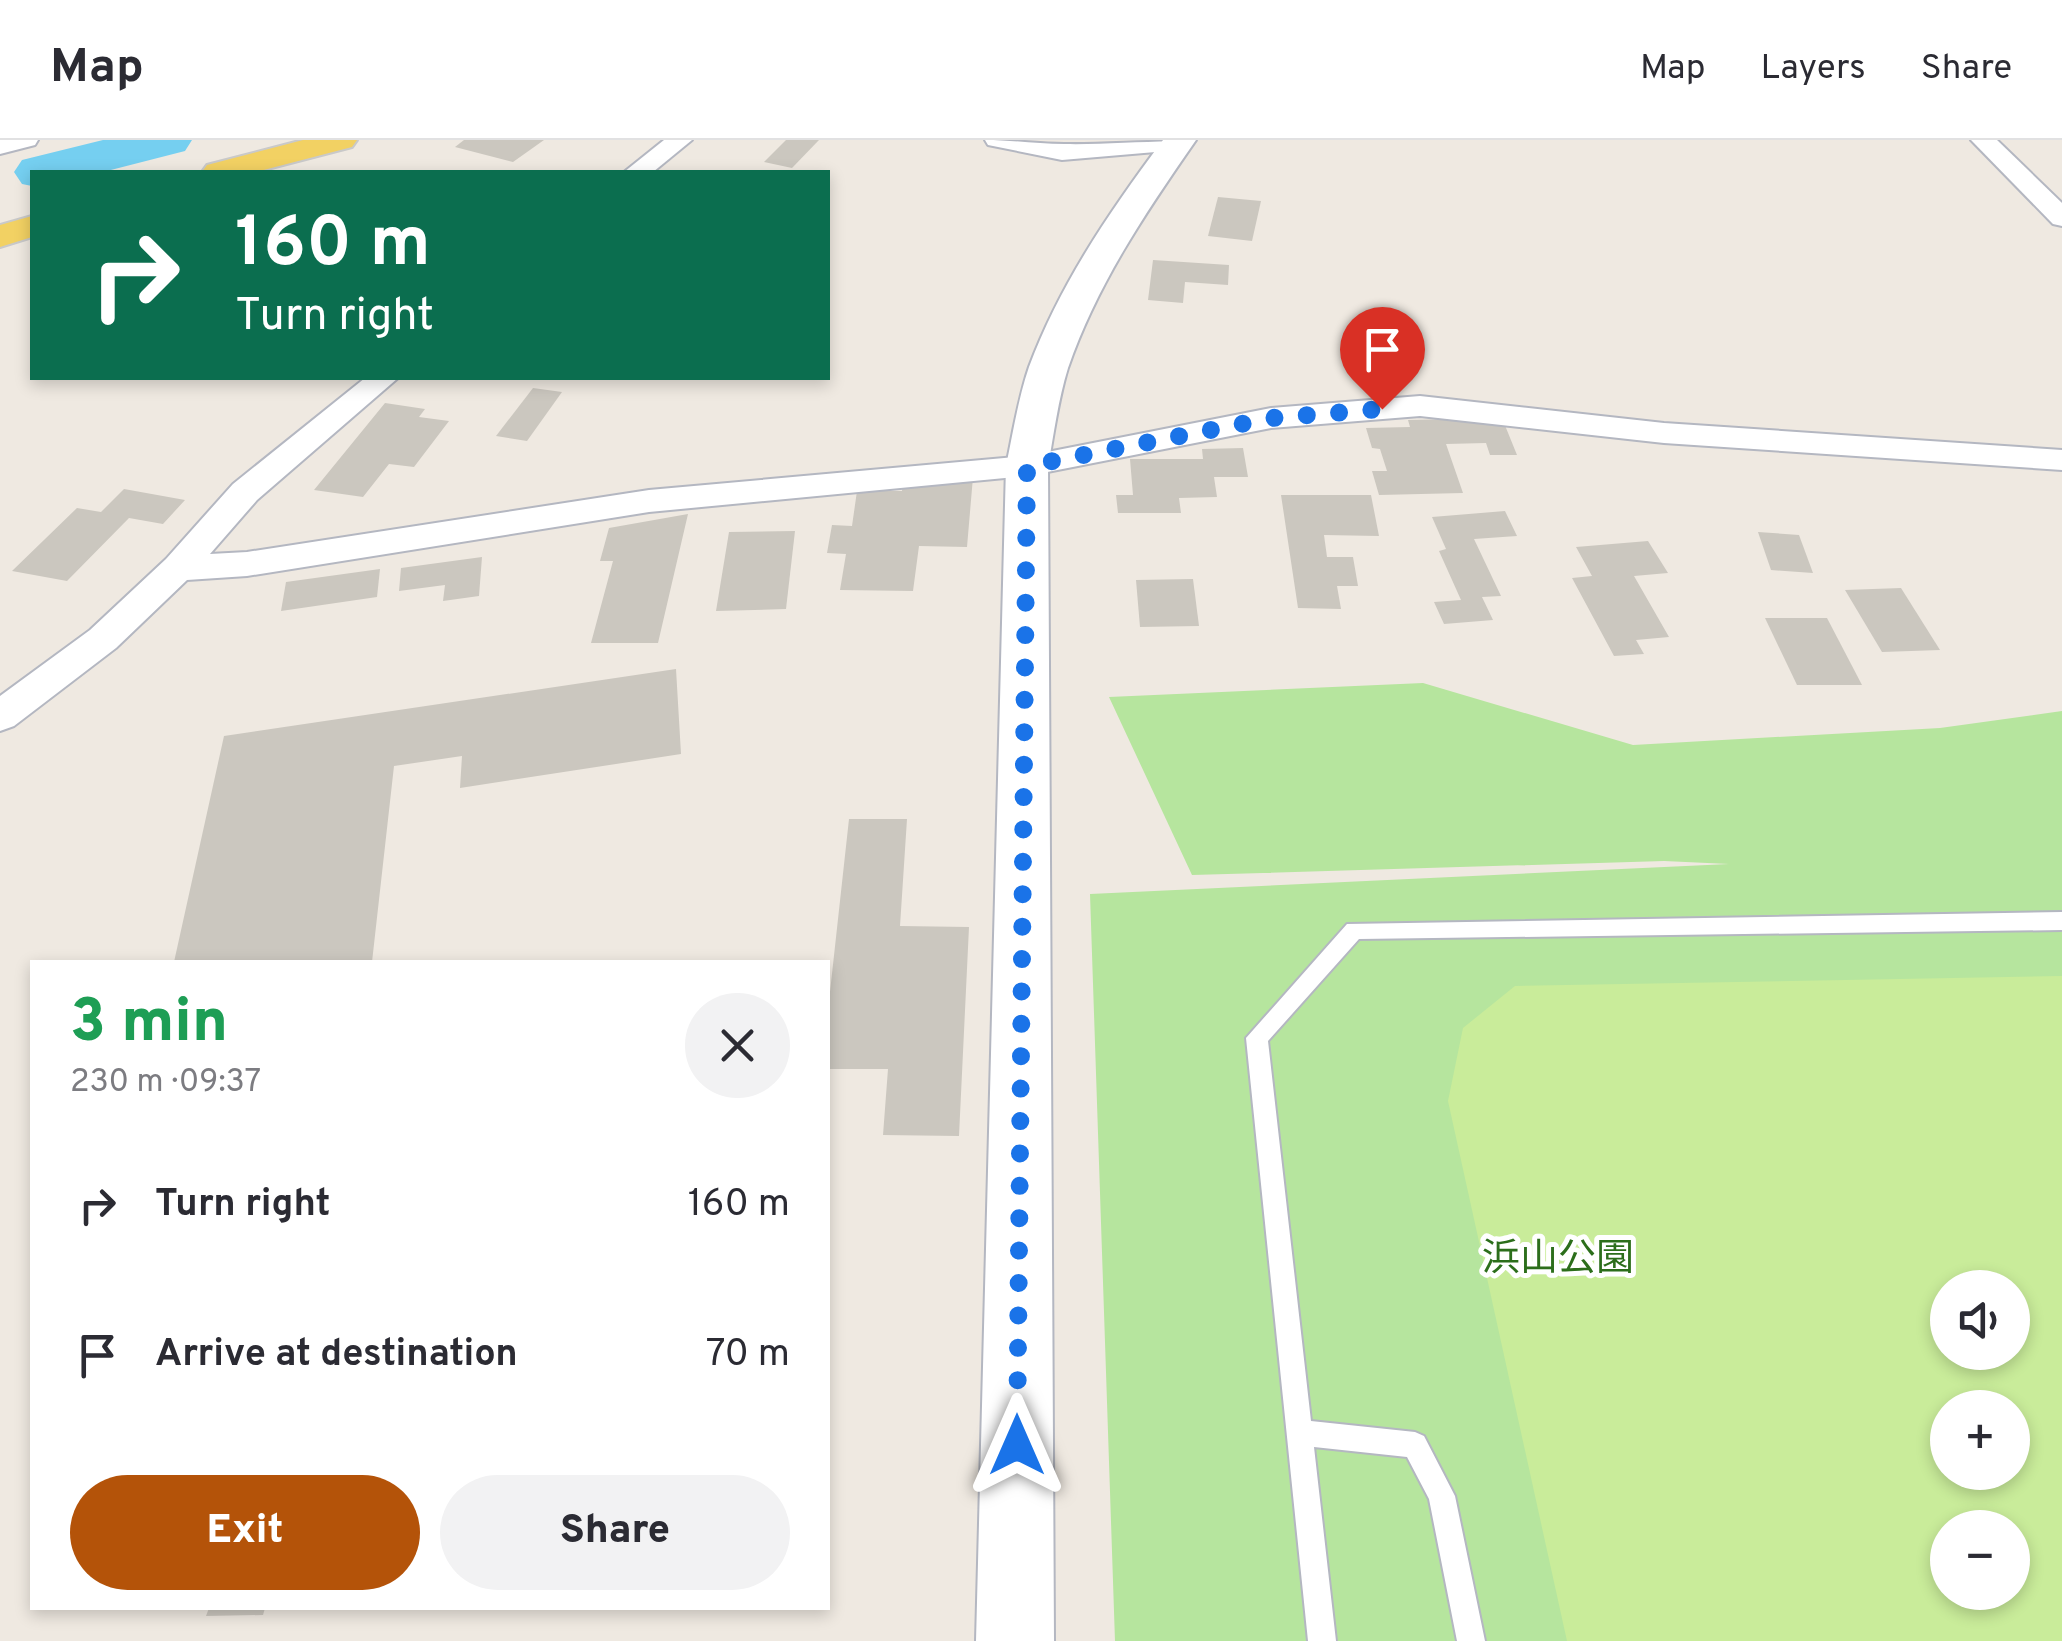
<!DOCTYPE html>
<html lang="en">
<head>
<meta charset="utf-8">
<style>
  body { margin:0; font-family:Overpass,"Noto Sans JP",sans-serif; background:#f2f2f3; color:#2b2b33; height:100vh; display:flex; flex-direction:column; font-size:38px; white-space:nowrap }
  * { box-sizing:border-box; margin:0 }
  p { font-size:32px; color:#7c7c81 }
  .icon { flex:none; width:55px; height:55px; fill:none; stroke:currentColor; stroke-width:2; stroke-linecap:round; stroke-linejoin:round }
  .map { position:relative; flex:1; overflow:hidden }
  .panel { position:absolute; left:30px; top:820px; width:800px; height:650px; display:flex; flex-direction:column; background:#fff; border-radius:0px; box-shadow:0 5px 15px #0003 }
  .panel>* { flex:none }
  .top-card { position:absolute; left:30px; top:30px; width:800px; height:210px; border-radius:0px; box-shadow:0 5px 15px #0003; background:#0b6e4f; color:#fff; overflow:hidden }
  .controls { position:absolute; left:1930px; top:1130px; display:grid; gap:20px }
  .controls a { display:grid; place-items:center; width:100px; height:100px; border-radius:50%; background:#fff; box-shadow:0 5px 15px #0003; font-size:50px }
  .pin { position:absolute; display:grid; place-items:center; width:85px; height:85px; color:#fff; margin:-102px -42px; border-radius:50% 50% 50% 0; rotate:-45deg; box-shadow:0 0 10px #0007 }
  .pin .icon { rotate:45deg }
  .me { position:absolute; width:110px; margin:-55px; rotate:0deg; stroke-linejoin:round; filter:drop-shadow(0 0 8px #0008) }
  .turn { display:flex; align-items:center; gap:35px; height:210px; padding:0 40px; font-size:45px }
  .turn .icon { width:130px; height:130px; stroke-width:2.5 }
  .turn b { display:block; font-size:70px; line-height:85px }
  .round { display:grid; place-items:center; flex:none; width:105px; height:105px; border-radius:52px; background:#f2f2f3 }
  .headline { display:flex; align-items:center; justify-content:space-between; height:170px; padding:0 40px }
  h1 { font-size:60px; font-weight:800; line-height:75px; color:#1e9e55 }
  .primary-button { display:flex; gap:20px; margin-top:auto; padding:20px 40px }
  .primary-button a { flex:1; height:115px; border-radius:60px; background:#b45309; color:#fff; font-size:40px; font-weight:800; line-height:115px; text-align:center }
  .primary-button a+a { background:#f2f2f3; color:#2b2b33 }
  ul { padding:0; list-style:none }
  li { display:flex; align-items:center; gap:30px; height:150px; padding:0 40px }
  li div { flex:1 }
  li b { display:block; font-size:38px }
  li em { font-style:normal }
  header { display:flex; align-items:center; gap:60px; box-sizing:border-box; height:140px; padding:0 50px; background:#fff; border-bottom:2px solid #e1e1e2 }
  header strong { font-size:48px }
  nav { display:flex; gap:55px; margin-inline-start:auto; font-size:35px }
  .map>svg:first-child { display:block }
  .green { fill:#b6e59e; fill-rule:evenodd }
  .pitch { fill:#c9ec9a; fill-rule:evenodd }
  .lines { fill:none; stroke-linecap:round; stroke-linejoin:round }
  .river { fill:#75cff0; fill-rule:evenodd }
  .building { fill:#cbc7bf }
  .lane-casing { stroke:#b4b7c1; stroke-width:4 }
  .street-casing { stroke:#b4b7c1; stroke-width:4 }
  .secondary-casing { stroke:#b4b7c1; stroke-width:4 }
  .primary-casing { stroke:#c9c9c9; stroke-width:4 }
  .lane { fill:#fff; fill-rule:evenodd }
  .street { fill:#fff; fill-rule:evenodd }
  .secondary { fill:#fff; fill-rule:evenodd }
  .primary { fill:#f2d163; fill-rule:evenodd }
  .route { stroke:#1a73e8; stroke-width:18; stroke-dasharray:0 32.4 }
  .labels { text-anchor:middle; stroke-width:10; stroke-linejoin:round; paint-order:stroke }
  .near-park-label { font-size:38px; fill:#2c6e1b; stroke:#fff }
</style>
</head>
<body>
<header>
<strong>Map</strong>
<nav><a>Map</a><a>Layers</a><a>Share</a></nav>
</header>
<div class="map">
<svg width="2062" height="1501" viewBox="0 0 2062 1501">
  <rect width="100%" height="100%" fill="#efe9e1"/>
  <path class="green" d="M1423 543 1633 605 1940 588 2062 571V1501H1115L1090 754 1729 724 1664 721 1192 735 1109 557ZM1948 1148H2012V1212H1948ZM1948 1268H2012V1332H1948ZM1948 1388H2012V1452H1948Z"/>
  <path class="pitch" d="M2062 836V1501H1567L1448 961 1463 888 1515 846ZM1948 1148H2012V1212H1948ZM1948 1268H2012V1332H1948ZM1948 1388H2012V1452H1948Z"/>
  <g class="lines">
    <polygon class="river" points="103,0 192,0 185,11 103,32 32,32 32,46 22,44 14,32 22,20"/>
  </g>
  <g class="building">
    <polygon points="464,0 544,0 513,22 455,7"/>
    <polygon points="786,0 819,0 792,28 764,22"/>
    <polygon points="1218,57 1261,61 1252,101 1208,96"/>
    <polygon points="1153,120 1229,125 1228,145 1185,142 1183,163 1148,160"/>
    <polygon points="533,248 562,252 527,301 496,296"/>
    <polygon points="385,263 425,269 419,277 449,281 414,327 389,324 363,357 314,350"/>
    <polygon points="1502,278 1517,315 1490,315 1486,303 1446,304 1463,353 1379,355 1372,331 1387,331 1380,309 1372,308 1366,288 1410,287 1408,280"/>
    <polygon points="1243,308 1248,337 1214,337 1217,357 1179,358 1181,373 1118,373 1116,355 1133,355 1130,319 1203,319 1202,309"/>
    <polygon points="904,335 973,337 967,407 919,406 913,451 840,450 846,414 827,413 832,385 852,386 857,351 902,351"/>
    <polygon points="124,349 185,360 163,384 129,378 67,441 12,431 77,368 101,372"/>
    <polygon points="1281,355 1371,355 1379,396 1324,395 1327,417 1353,417 1358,446 1337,446 1341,469 1298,468"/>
    <polygon points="1505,371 1517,396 1474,399 1501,456 1482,457 1493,480 1444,484 1434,462 1461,460 1439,411 1446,409 1432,377"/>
    <polygon points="688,374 658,503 591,503 613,421 600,421 609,388"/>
    <polygon points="795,391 786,469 716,471 729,392"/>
    <polygon points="1758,392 1799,395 1813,433 1771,430"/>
    <polygon points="1648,401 1668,433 1634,436 1669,497 1636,500 1644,514 1614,516 1572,438 1592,436 1576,407"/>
    <polygon points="482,417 479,456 443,461 445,445 399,451 401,428"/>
    <polygon points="380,429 377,457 281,471 286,442"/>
    <polygon points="1193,439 1199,486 1140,487 1136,440"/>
    <polygon points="1901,448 1940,510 1882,512 1845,450"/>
    <polygon points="1765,478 1827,478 1862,545 1797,545"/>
    <polygon points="676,529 681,614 460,648 462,616 394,626 372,822 174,822 224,596"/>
    <polygon points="849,679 907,679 900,786 969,787 959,996 883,995 888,929 828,929 828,870"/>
    <polygon points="209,1468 265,1468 263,1475 206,1476"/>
  </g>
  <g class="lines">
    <g class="lane-casing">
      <polygon id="lane" points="2062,772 2062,790 1359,799 1268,901 1311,1281 1415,1292 1424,1296 1455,1356 1485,1501 1457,1501 1429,1359 1407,1317 1314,1307 1336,1501 1308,1501 1246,898 1347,784"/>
    </g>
    <g class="street-casing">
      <g id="street">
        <polygon points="0,0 38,0 35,5 0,14"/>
        <polygon points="664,0 692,0 653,32 624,32"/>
        <path d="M985 0C1011 0 1038 4 1064 4 1105 5 1153 0 1192 2L1179 10 1062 20 988 5Z"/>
        <polygon points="1971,0 1997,0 2062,63 2062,86 2053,84"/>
        <polygon points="365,238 398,238 257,360 210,414 247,412 649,350 1027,316 1271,268 1420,256 1664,283 2062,310 2062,330 1664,303 1420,276 1271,288 1027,336 649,372 247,436 187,440 116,508 14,586 0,591 0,556 90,490 166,419 233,344"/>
      </g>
    </g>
    <g class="secondary-casing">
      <path id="secondary" d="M1163 0H1196C1146 72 1097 144 1068 228 1058 260 1054 293 1048 326L1054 1501H976L1006 326C1013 293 1018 259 1029 227 1060 144 1110 71 1163 0Z"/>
    </g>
    <g class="primary-casing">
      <g id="primary">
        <polygon points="303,0 357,0 352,7 256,32 202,32 207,25"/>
        <polygon points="32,76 32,97 0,107 0,85"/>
      </g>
    </g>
    <use href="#lane" class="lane"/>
    <use href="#street" class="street"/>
    <use href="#secondary" class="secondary"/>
    <use href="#primary" class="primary"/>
  </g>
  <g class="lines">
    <polyline class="route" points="1017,1305 1027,326 1272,278 1382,269"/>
  </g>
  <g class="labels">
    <g class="near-park-label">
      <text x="1558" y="1130">浜山公園</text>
    </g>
  </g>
</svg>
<div class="controls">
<a><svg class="icon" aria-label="sound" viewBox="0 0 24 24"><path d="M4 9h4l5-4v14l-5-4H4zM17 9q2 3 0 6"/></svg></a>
<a>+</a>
<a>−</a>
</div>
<div class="pin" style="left:1382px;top:269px;background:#d93025"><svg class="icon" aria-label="arrive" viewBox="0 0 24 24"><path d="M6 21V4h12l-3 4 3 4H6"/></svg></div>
<svg class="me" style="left:1017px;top:1305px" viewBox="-20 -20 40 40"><path d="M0-17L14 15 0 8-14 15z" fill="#1a73e8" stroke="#fff" stroke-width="4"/></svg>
<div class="top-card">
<div class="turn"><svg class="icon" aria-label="right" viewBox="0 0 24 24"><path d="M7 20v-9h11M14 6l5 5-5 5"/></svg><div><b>160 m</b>Turn right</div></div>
</div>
<section class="panel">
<div class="headline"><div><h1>3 min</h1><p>230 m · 09:37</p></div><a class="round"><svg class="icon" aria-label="close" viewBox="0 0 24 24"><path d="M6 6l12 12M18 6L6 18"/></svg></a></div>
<ul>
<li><svg class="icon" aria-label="right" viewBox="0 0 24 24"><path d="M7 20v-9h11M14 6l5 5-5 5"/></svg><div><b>Turn right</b></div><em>160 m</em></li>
<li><svg class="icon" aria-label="arrive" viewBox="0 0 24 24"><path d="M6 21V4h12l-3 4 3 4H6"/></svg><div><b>Arrive at destination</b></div><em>70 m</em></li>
</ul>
<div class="primary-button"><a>Exit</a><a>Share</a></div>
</section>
</div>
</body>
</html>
